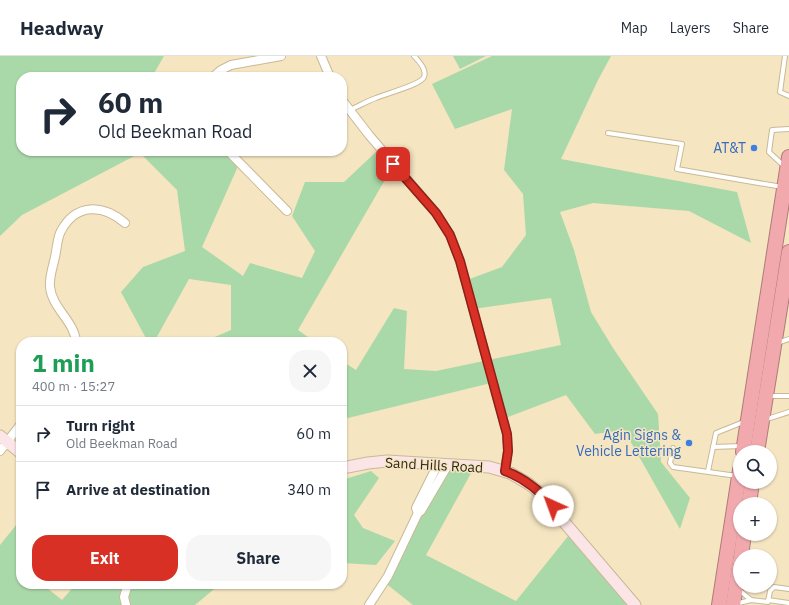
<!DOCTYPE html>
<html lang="en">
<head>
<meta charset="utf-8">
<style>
  body { margin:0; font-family:"IBM Plex Sans",sans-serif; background:#f6f6f7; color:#1f2937; height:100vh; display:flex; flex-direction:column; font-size:15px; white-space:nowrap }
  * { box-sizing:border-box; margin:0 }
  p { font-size:13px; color:#747a83 }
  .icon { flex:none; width:22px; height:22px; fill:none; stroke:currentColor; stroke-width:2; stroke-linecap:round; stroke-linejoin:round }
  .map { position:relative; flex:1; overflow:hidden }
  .details { position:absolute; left:16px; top:281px; width:331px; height:252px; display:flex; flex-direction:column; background:#fff; border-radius:16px; box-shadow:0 1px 3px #0004 }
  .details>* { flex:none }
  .top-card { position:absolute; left:16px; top:16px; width:331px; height:84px; border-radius:16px; box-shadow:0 1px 3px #0004; background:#fff; color:#1f2937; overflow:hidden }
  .buttons { position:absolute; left:733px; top:389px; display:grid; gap:8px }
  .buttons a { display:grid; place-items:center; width:44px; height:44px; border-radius:50%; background:#fff; box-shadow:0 1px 3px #0004; font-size:20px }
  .pin { position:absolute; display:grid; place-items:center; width:34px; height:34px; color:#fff; margin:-17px; border-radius:8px; box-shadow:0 2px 6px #0006 }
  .me { position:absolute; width:44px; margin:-22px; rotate:317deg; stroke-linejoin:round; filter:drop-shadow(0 0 3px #0008) }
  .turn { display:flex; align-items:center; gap:14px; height:84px; padding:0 16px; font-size:18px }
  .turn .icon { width:52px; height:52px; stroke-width:2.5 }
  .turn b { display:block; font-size:28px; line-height:34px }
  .round { display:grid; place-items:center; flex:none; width:42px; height:42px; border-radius:16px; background:#f6f6f7 }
  .overview { display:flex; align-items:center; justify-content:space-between; height:68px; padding:0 16px }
  h1 { font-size:24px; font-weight:700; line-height:30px; color:#1e9e55 }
  .primary-button { display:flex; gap:8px; margin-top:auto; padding:8px 16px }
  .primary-button a { flex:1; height:46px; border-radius:16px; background:#d93025; color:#fff; font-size:16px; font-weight:700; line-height:46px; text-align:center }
  .primary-button a+a { background:#f6f6f7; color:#1f2937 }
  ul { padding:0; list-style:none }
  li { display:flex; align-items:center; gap:12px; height:56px; padding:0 16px; border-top:1px solid #e0e1e3 }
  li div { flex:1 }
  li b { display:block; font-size:15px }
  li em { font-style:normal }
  header { display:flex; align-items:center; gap:24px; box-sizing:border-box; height:56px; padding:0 20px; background:#fff; border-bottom:1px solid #e0e1e3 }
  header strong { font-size:19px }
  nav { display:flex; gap:22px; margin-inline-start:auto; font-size:14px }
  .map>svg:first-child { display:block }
  .green { fill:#aad9a9 }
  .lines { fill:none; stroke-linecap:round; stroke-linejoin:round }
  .lane-casing { stroke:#c9b997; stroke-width:6 }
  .street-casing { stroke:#c9b997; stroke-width:10 }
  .secondary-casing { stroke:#c9b997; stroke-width:13 }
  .highway-casing { stroke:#ad7c7a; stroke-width:16 }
  .lane { stroke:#fff; stroke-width:4 }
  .street { stroke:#fff; stroke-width:8 }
  .secondary { stroke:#fbe5e7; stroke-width:11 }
  .highway { stroke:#f2a9ae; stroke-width:14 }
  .route-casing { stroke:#8d1f18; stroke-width:10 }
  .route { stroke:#d93025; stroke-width:7 }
  .shop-dot { fill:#3f7fe0; stroke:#f5e5c1; stroke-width:1.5 }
  .labels { text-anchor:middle; stroke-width:3; stroke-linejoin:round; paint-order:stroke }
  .shop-label { font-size:14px; fill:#366cbe; stroke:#f5e5c1; text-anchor:end }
  .street-label { font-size:14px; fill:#2d271a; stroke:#f5e5c1 }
</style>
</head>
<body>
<header>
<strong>Headway</strong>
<nav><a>Map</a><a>Layers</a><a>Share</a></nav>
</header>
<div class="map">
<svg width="789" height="549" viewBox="0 0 789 549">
  <rect width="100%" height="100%" fill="#f5e5c1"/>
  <g class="green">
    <polygon points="0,0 164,0 152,21 21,21 21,95 228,95 239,108 202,191 243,220 250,207 302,222 315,195 292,160 305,126 344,126 378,94 393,110 298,274 315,286 203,286 231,274 231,229 189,223 154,286 148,286 121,236 143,211 185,195 177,134 140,97 22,159 0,180"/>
    <polygon points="453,0 486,0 460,13"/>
    <polygon points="492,0 611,0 598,24 561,103 737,136 751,187 689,155 593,147 560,156 574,194 591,256 613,292 658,358 661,406 690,442 680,473 624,374 595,378 566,339 503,363 491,327 348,362 342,359 342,305 356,314 394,252 407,255 404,313 436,315 561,289 551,242 473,253 464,225 502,211 526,179 523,138 504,114 512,53 455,73 432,28"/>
    <polygon points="449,407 475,410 426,499 516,545 573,474 637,549 413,549 384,526"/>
    <polygon points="371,415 379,422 354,459 363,472 395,485 376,509 342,507 342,424"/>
    <polygon points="21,463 21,528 42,528 62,544 76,528 220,528 195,549 0,549 0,489"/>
  </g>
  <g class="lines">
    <g class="lane-casing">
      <g id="lane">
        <polyline points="785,0 780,36 789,40"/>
        <path d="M350 54C359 50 367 45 376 42 384 38 421 29 424 21 427 14 419 5 414 0"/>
        <polyline points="608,77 682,88 677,113 782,131"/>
        <polyline points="784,110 769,96 772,74 789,73"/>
        <polyline points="777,287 789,283"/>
        <polyline points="768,340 789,340"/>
        <polyline points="764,364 789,356"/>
        <polyline points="713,391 741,390"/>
        <polyline points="673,392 670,407 673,411 737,420"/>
        <polyline points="708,415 716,377 746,365"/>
        <polyline points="739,534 751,544"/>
        <polyline points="768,544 789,547"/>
        <polyline points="735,548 751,544 768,546 770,535 774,531 789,533"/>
      </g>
    </g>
    <g class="street-casing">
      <g id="street">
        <polyline points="321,0 330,21"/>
        <polyline points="213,21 221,14 231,9 281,0"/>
        <polyline points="342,44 369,79 436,157 450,179 460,205 507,378 508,395 505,415"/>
        <polyline points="228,95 287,155"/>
        <path d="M76 286C75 266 52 252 50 231 49 221 53 211 55 201 57 193 57 182 61 175 76 147 103 148 125 167"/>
        <polyline points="0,395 21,368"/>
        <polyline points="418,457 416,452 438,408"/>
        <polyline points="126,549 124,541 128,528"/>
        <polyline points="369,549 388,520 418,457 421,455 448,409"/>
      </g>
    </g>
    <g class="secondary-casing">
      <g id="secondary">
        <polyline points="0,380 21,397"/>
        <polyline points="342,412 368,407 387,405 489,411 510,417 529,428 546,442 559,460 635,549"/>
      </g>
    </g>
    <g class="highway-casing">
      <g id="highway">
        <polyline points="743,396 789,101"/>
        <polyline points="757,396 789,196"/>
        <polyline points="749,448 752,426"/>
        <polyline points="741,500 744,478"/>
        <polyline points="719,549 740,414"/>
        <polyline points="733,549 740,505"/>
      </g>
    </g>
    <use href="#lane" class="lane"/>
    <use href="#street" class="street"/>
    <use href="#secondary" class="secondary"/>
    <use href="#highway" class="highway"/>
  </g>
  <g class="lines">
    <g class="route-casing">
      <path id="route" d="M393 108 436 157 450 179 460 205 507 378 508 395 505 415C524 422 540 435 553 450"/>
    </g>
    <use href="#route" class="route"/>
  </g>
  <g class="shop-dot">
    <circle cx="754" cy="92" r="4"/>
    <circle cx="689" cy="387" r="4"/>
  </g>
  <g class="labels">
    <g class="shop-label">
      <text x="746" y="97">AT&amp;T</text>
      <text x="681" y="384">Agin Signs &amp;<tspan x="681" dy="16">Vehicle Lettering</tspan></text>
    </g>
    <g class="street-label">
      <text transform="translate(434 409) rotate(3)" y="5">Sand Hills Road</text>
    </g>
  </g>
</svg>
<div class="buttons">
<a><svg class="icon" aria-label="search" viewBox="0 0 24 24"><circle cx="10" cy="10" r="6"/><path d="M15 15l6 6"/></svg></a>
<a>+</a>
<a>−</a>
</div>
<div class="pin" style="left:393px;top:108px;background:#d93025"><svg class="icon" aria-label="arrive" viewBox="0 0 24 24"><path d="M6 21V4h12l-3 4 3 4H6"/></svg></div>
<svg class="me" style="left:553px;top:450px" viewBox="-20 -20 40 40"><circle r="19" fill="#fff"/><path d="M0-13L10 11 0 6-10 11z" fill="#d93025"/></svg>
<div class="top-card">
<div class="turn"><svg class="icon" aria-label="right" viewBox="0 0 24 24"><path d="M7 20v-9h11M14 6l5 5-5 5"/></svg><div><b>60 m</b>Old Beekman Road</div></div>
</div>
<section class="details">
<div class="overview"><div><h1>1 min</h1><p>400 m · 15:27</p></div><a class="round"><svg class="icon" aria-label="close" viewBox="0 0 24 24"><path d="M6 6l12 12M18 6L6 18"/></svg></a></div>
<ul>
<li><svg class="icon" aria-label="right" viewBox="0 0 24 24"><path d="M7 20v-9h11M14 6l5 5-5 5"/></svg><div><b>Turn right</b><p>Old Beekman Road</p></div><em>60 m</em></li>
<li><svg class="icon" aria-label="arrive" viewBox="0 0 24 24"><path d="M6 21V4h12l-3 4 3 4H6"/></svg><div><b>Arrive at destination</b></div><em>340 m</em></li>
</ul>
<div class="primary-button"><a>Exit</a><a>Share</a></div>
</section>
</div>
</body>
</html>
